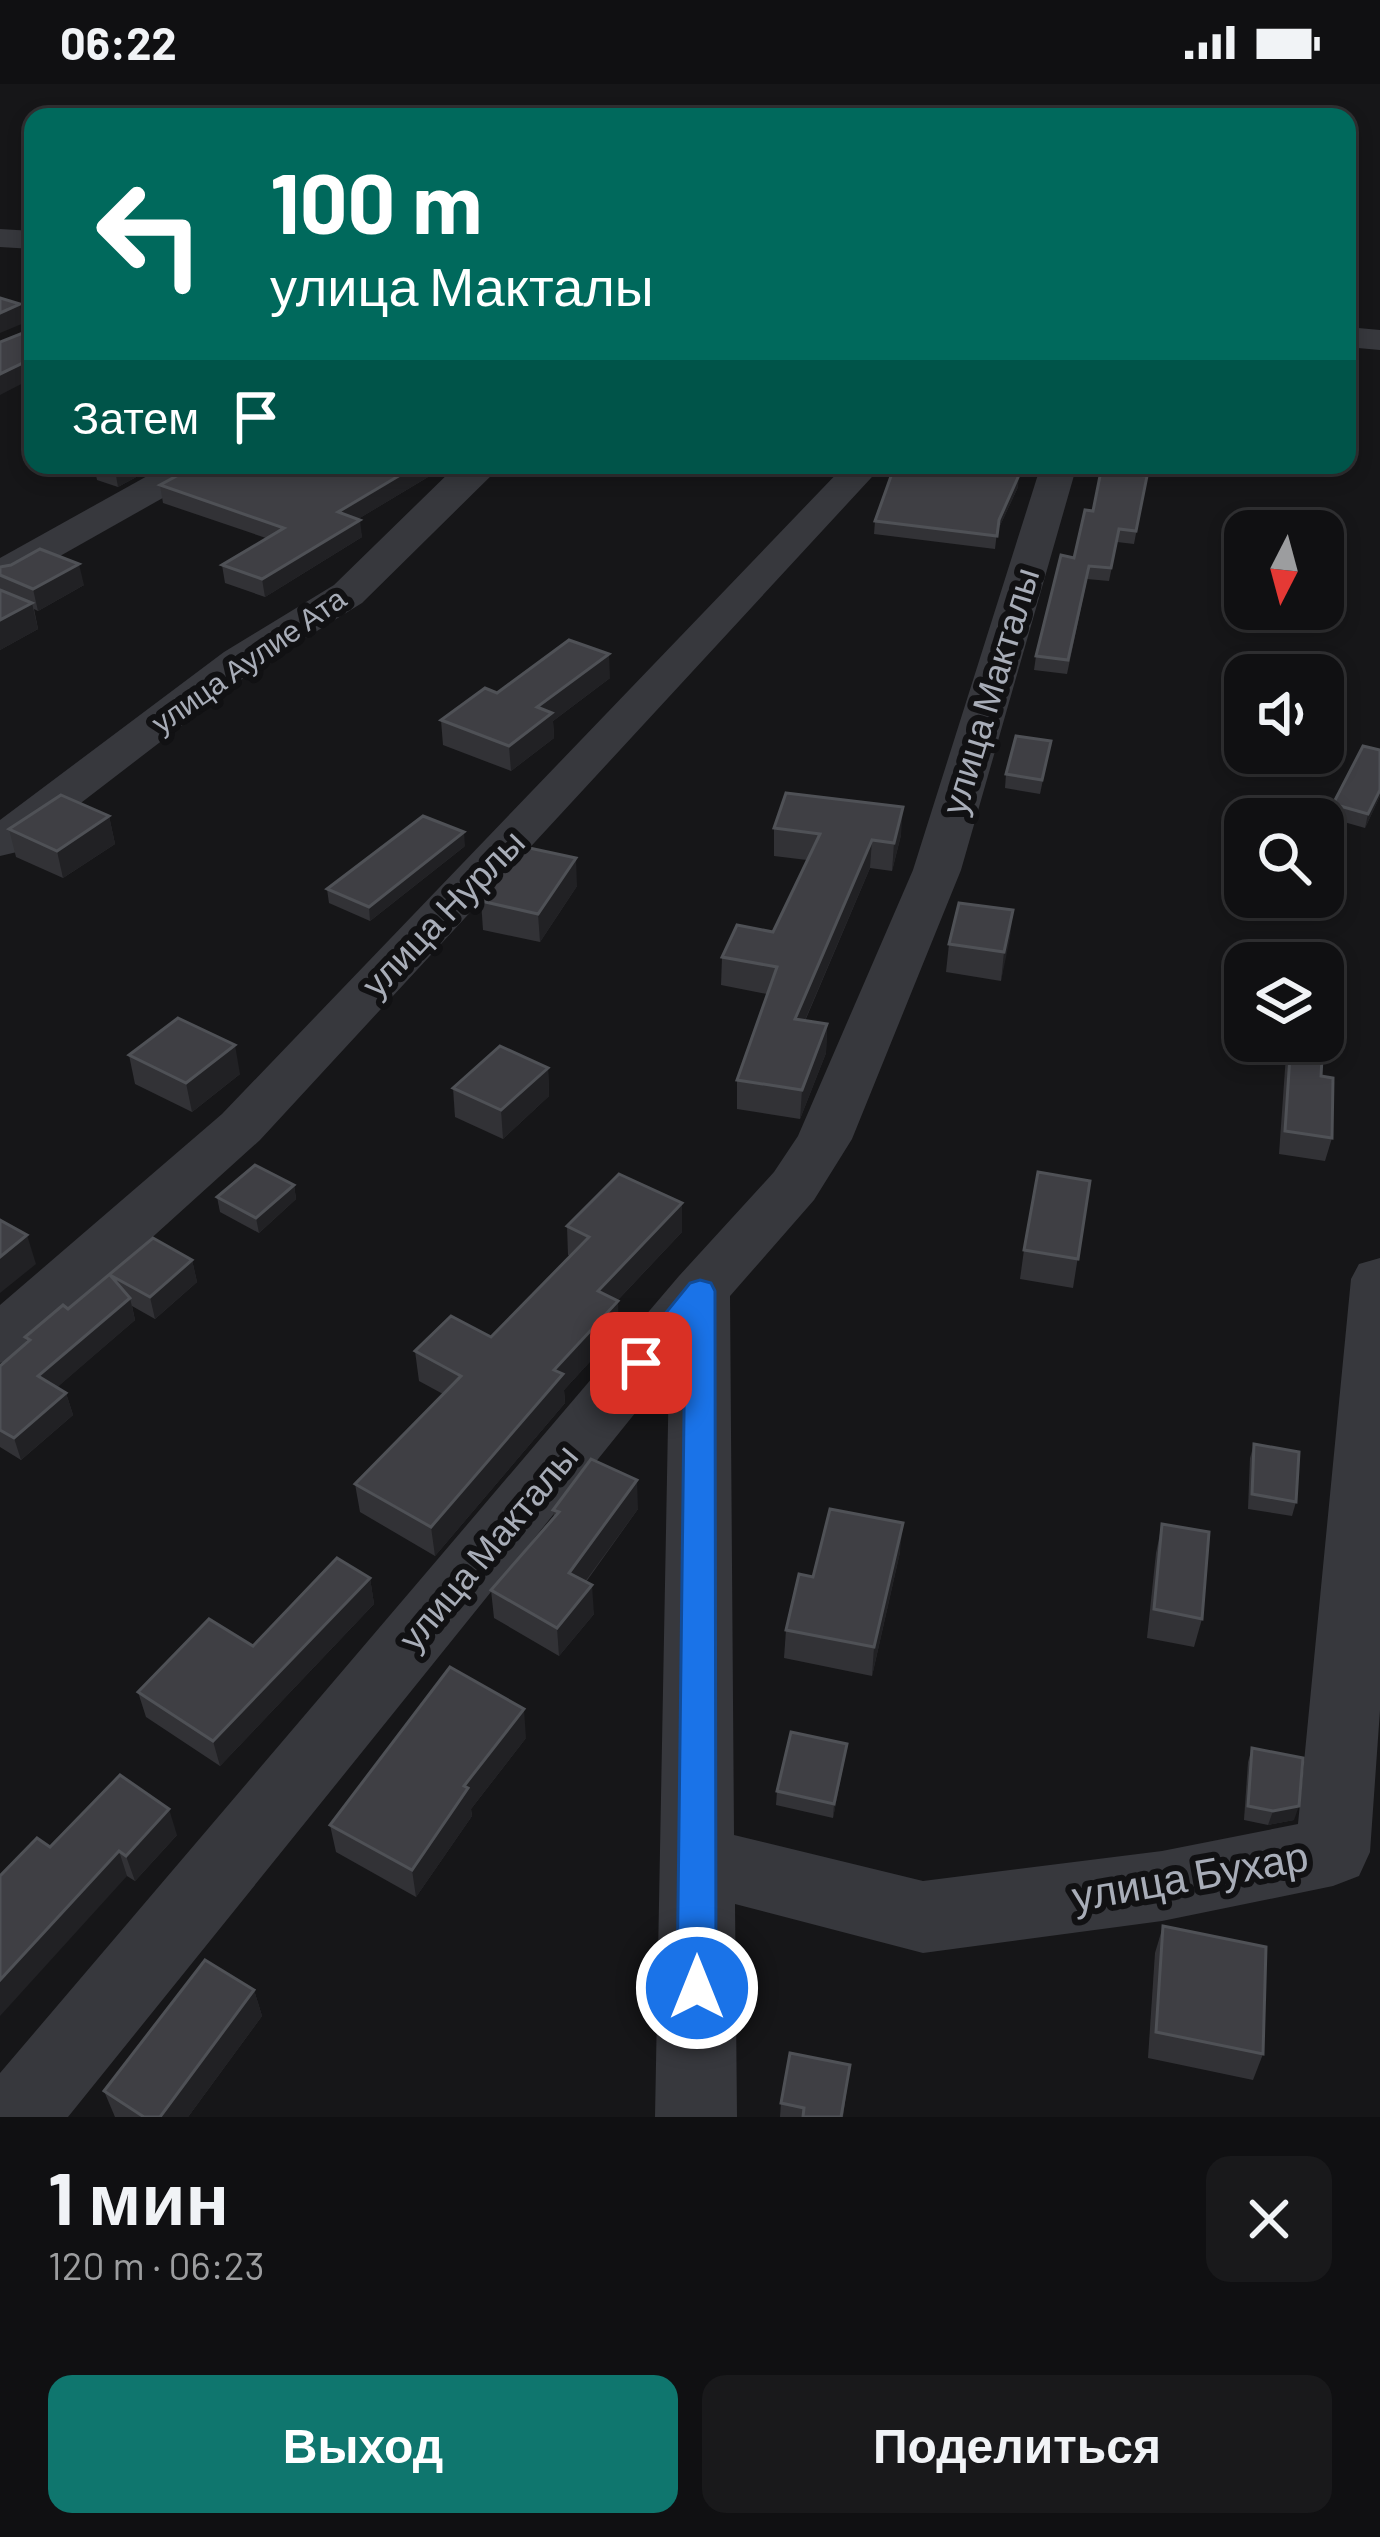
<!DOCTYPE html>
<html lang="ru">
<head>
<meta charset="utf-8">
<style>
  body { margin:0; font-family:Barlow,sans-serif; background:#19191b; color:#f1f3f6; height:100vh; display:flex; flex-direction:column; font-size:45px; white-space:nowrap }
  * { box-sizing:border-box; margin:0 }
  p { font-size:39px; color:#9c9d9f }
  .icon { flex:none; width:66px; height:66px; fill:none; stroke:currentColor; stroke-width:2; stroke-linecap:round; stroke-linejoin:round }
  .map { position:relative; height:2033px; overflow:hidden }
  .panel { display:flex; flex-direction:column; background:#101012; flex:1 }
  .panel>* { flex:none }
  .banner { position:absolute; left:24px; top:24px; width:1332px; height:366px; border-radius:24px; box-shadow:0 6px 18px #0003,0 0 0 3px #303032; background:#00695c; color:#fff; overflow:hidden }
  .needle { width:78px; rotate:186deg }
  .controls { position:absolute; left:1224px; top:426px; display:grid; gap:24px }
  .controls a { display:grid; place-items:center; width:120px; height:120px; border-radius:24px; background:#101012; box-shadow:0 6px 18px #0003,0 0 0 3px #303032; font-size:60px }
  .pin { position:absolute; display:grid; place-items:center; width:102px; height:102px; color:#fff; margin:-51px; border-radius:24px; box-shadow:0 6px 18px #0006 }
  .me { position:absolute; width:132px; margin:-66px; rotate:0deg; stroke-linejoin:round; filter:drop-shadow(0 0 9px #0008) }
  .turn { display:flex; align-items:center; gap:42px; height:252px; padding:0 48px; font-size:54px }
  .turn .icon { width:156px; height:156px; stroke-width:2.5 }
  .turn b { display:block; font-size:84px; line-height:102px }
  .then { display:flex; align-items:center; height:114px; padding:0 48px; background:#0003; gap:24px; font-size:45px }
  .round { display:grid; place-items:center; flex:none; width:126px; height:126px; border-radius:24px; background:#19191b }
  .overview { display:flex; align-items:center; justify-content:space-between; height:204px; padding:0 48px }
  h1 { font-size:72px; font-weight:700; line-height:90px }
  .button { display:flex; gap:24px; margin-top:auto; padding:24px 48px }
  .button a { flex:1; height:138px; border-radius:24px; background:#0f766e; color:#fff; font-size:48px; font-weight:700; line-height:138px; text-align:center }
  .button a+a { background:#19191b; color:#f1f3f6 }
  .status { display:flex; justify-content:space-between; align-items:center; height:84px; padding:0 60px; background:#101012; direction:ltr }
  .status svg { height:33px; fill:currentColor }
  .map>svg:first-child { display:block }
  .lines { fill:none; stroke-linecap:round; stroke-linejoin:round }
  .minor { fill:#37383d; fill-rule:evenodd }
  .wall { fill:#323236 }
  .shaded-wall { fill:#212124 }
  .building { fill:#3f3f44; stroke:#4f5156; stroke-width:3 }
  .route { fill:#1a73e8; stroke:#114b97; stroke-width:3 }
  .labels { text-anchor:middle; stroke-width:12; stroke-linejoin:round; paint-order:stroke }
  .far-street-label { font-size:30px; fill:#a8adb8; stroke:#111113 }
  .street-label { font-size:36px; fill:#a8adb8; stroke:#111113 }
  .near-street-label { font-size:42px; fill:#a8adb8; stroke:#111113 }
</style>
</head>
<body>
<div class="status"><b>06:22</b><svg viewBox="0 0 49 12"><path d="M0 12V9h3v3zM5 12V6h3v6zM10 12V3h3v9zM15 12V0h3v12zM26 1h20v11H26zM47 4h2v5h-2z"/></svg></div>
<div class="map">
<svg width="1380" height="2033" viewBox="0 0 1380 2033">
  <rect width="100%" height="100%" fill="#161618"/>
  <g class="lines">
    <g class="minor">
      <polygon points="0,145 33,147 33,165 0,163"/>
      <polygon points="1347,243 1380,246 1380,266 1347,263"/>
      <polygon points="167,381 212,381 207,389 14,498 0,502 0,474"/>
      <polygon points="457,381 502,381 362,519 254,586 17,768 0,772 0,736 224,568 334,501"/>
      <polygon points="845,381 883,381 260,1056 21,1272 0,1279 0,1221 222,1030"/>
      <polygon points="1041,381 1077,381 961,786 852,1055 814,1116 730,1212 734,1751 923,1797 1162,1767 1298,1740 1351,1195 1359,1180 1380,1174 1380,1626 1370,1768 1359,1792 1333,1802 1162,1837 923,1869 735,1820 737,2033 655,2033 669,1287 68,2033 0,2033 0,1989 679,1192 774,1088 798,1052 913,786"/>
    </g>
  </g>
  <g class="wall">
    <polygon points="94,381 158,381 118,403 97,396"/>
    <polygon points="197,381 427,381 428,393 358,435 362,453 265,513 225,499 222,481 266,454 163,419 160,401"/>
    <polygon points="1127,381 1147,381 1141,391 1147,392 1134,460 1117,458 1109,497 1087,495 1067,590 1034,586 1036,572 1093,427 1125,390"/>
    <polygon points="1018,403 997,448 995,465 874,450 875,437"/>
    <polygon points="0,483 84,501 38,527 34,525 38,545 0,566"/>
    <polygon points="610,594 553,637 554,654 511,687 443,661 441,636 497,609"/>
    <polygon points="1051,657 1040,710 1005,704 1006,690"/>
    <polygon points="1380,666 1380,712 1365,744 1330,734 1333,720"/>
    <polygon points="109,732 115,760 63,794 16,773 9,745"/>
    <polygon points="774,744 901,751 892,787 870,784 805,937 827,940 826,969 800,1035 737,1025 737,996 767,910 721,901 722,873 773,848 807,776 774,772"/>
    <polygon points="465,762 370,837 329,819 327,805"/>
    <polygon points="577,802 540,858 483,846 481,817"/>
    <polygon points="1013,826 1001,897 946,888 949,860"/>
    <polygon points="1287,957 1323,957 1321,992 1332,1054 1325,1077 1279,1070"/>
    <polygon points="129,971 240,990 192,1028 135,1000"/>
    <polygon points="548,984 549,1012 503,1055 455,1033 453,1004"/>
    <polygon points="1090,1097 1073,1204 1020,1195 1024,1166"/>
    <polygon points="294,1101 296,1115 259,1149 220,1128 217,1113"/>
    <polygon points="567,1142 682,1148 617,1217 619,1246 564,1306 565,1319 435,1472 360,1428 355,1400 443,1310 419,1297 415,1267 491,1253 570,1172 568,1171"/>
    <polygon points="153,1154 192,1176 197,1198 155,1235 132,1222 135,1236 57,1303 66,1309 73,1331 21,1376 0,1363 0,1282 27,1259 25,1253 68,1225"/>
    <polygon points="1254,1360 1296,1418 1292,1432 1248,1425 1250,1374"/>
    <polygon points="638,1425 586,1498 594,1530 559,1572 494,1534 491,1506 554,1434 553,1426"/>
    <polygon points="1162,1440 1202,1535 1194,1563 1147,1554 1156,1469"/>
    <polygon points="900,1468 872,1592 784,1574 786,1546 813,1493"/>
    <polygon points="370,1494 374,1520 220,1682 146,1633 138,1608 253,1562"/>
    <polygon points="526,1654 471,1725 472,1732 416,1813 336,1768 330,1741"/>
    <polygon points="847,1660 833,1734 776,1721 777,1707"/>
    <polygon points="1252,1664 1294,1736 1268,1741 1244,1736 1248,1678"/>
    <polygon points="177,1751 135,1797 127,1792 50,1763"/>
    <polygon points="1163,1842 1263,1970 1253,1996 1148,1974 1155,1869"/>
    <polygon points="254,1906 262,1932 188,2033 115,2033 104,2007"/>
    <polygon points="850,1981 843,2033 780,2033 781,2019"/>
  </g>
  <g class="shaded-wall">
    <polygon points="20,220 24,239 0,249 0,229"/>
    <polygon points="33,274 33,294 0,311 0,290"/>
    <polygon points="124,381 158,381 118,403 115,386"/>
    <polygon points="417,381 427,381 428,393 340,446 338,428"/>
    <polygon points="1019,391 1018,403 997,448 999,436"/>
    <polygon points="360,436 362,453 265,513 262,495"/>
    <polygon points="79,480 84,501 38,527 33,505"/>
    <polygon points="32,519 38,545 0,566 0,536"/>
    <polygon points="609,570 610,594 553,637 554,654 511,687 509,662 537,623"/>
    <polygon points="1380,706 1380,712 1365,744 1368,730"/>
    <polygon points="903,723 901,751 892,787 894,759"/>
    <polygon points="109,732 115,760 63,794 57,767"/>
    <polygon points="464,748 465,762 370,837 369,823"/>
    <polygon points="872,756 870,784 793,964 795,935"/>
    <polygon points="576,774 577,802 540,858 538,830"/>
    <polygon points="1013,826 1010,854 1001,897 1004,868"/>
    <polygon points="827,940 826,969 800,1035 802,1006"/>
    <polygon points="235,961 240,990 192,1028 186,999"/>
    <polygon points="548,984 549,1012 503,1055 501,1026"/>
    <polygon points="294,1101 296,1115 259,1149 256,1134"/>
    <polygon points="682,1119 682,1148 599,1236 598,1207"/>
    <polygon points="27,1151 36,1180 0,1209 0,1173"/>
    <polygon points="192,1176 197,1198 155,1235 150,1213"/>
    <polygon points="130,1214 135,1236 45,1314 38,1292"/>
    <polygon points="618,1217 619,1246 564,1306 565,1319 435,1472 431,1443 554,1286"/>
    <polygon points="66,1309 73,1331 21,1376 14,1354"/>
    <polygon points="637,1396 638,1425 571,1517 569,1489"/>
    <polygon points="903,1439 900,1468 872,1592 874,1563"/>
    <polygon points="370,1494 374,1520 220,1682 213,1657"/>
    <polygon points="592,1501 594,1530 559,1572 557,1544"/>
    <polygon points="524,1625 526,1654 471,1725 472,1732 416,1813 412,1786 464,1702"/>
    <polygon points="847,1660 845,1674 833,1734 834,1720"/>
    <polygon points="1299,1722 1294,1736 1268,1741 1273,1727"/>
    <polygon points="169,1725 177,1751 135,1797 126,1772"/>
    <polygon points="119,1767 127,1792 0,1932 0,1896"/>
    <polygon points="254,1906 262,1932 188,2033 160,2033"/>
  </g>
  <g class="building">
    <polygon points="0,214 20,220 0,229"/>
    <polygon points="33,245 33,274 0,290 0,258"/>
    <polygon points="101,381 124,381 115,386"/>
    <polygon points="197,381 417,381 338,428 360,436 262,495 222,481 284,444 160,401"/>
    <polygon points="895,381 922,381 1019,391 999,436 997,452 875,437"/>
    <polygon points="1127,381 1141,381 1135,391 1147,392 1136,447 1119,445 1111,484 1089,482 1068,576 1036,572 1061,471 1074,474 1085,426 1093,427 1101,387 1125,390"/>
    <polygon points="40,465 79,480 33,505 0,491 0,483 11,481"/>
    <polygon points="0,506 32,519 0,536"/>
    <polygon points="569,556 609,570 537,623 552,629 509,662 441,636 485,604 497,609"/>
    <polygon points="1016,652 1051,657 1042,696 1006,690"/>
    <polygon points="1363,662 1380,666 1380,706 1368,730 1333,720"/>
    <polygon points="786,709 903,723 894,759 872,756 795,935 827,940 802,1006 737,996 777,883 722,873 737,841 773,848 820,750 774,744"/>
    <polygon points="61,711 109,732 57,767 9,745"/>
    <polygon points="423,732 464,748 369,823 327,805"/>
    <polygon points="520,762 576,774 538,830 481,817"/>
    <polygon points="959,819 1013,826 1004,868 949,860"/>
    <polygon points="1323,896 1325,896 1323,952"/>
    <polygon points="178,934 235,961 186,999 129,971"/>
    <polygon points="1291,957 1323,957 1321,992 1333,994 1332,1054 1285,1047"/>
    <polygon points="500,962 548,984 501,1026 453,1004"/>
    <polygon points="255,1081 294,1101 256,1134 217,1113"/>
    <polygon points="1038,1088 1090,1097 1078,1175 1024,1166"/>
    <polygon points="619,1090 682,1119 598,1207 618,1217 554,1286 563,1290 431,1443 355,1400 461,1292 415,1267 451,1232 491,1253 589,1153 567,1142"/>
    <polygon points="0,1136 27,1151 0,1173"/>
    <polygon points="153,1154 192,1176 150,1213 110,1191 130,1214 38,1292 66,1309 14,1354 0,1346 0,1282 30,1256 25,1253 63,1221 68,1225"/>
    <polygon points="1254,1360 1299,1368 1296,1418 1252,1410"/>
    <polygon points="591,1375 637,1396 569,1489 592,1501 557,1544 491,1506 559,1428 553,1426"/>
    <polygon points="830,1425 903,1439 874,1563 786,1546 799,1490 813,1493"/>
    <polygon points="1162,1440 1209,1448 1202,1535 1154,1525"/>
    <polygon points="337,1474 370,1494 213,1657 138,1608 209,1535 253,1562"/>
    <polygon points="450,1583 524,1625 464,1702 468,1704 412,1786 330,1741"/>
    <polygon points="791,1648 847,1660 834,1720 777,1707"/>
    <polygon points="1252,1664 1303,1674 1299,1722 1273,1727 1248,1722"/>
    <polygon points="120,1691 169,1725 126,1772 119,1767 0,1896 0,1792 37,1754 50,1763"/>
    <polygon points="1163,1842 1266,1863 1263,1970 1156,1948"/>
    <polygon points="205,1876 254,1906 160,2033 144,2033 104,2007"/>
    <polygon points="790,1969 850,1981 841,2033 803,2033 804,2024 781,2019"/>
  </g>
  <polygon class="route" points="700,1196 711,1199 715,1207 716,1904 711,1918 697,1924 683,1918 677,1904 685,1246 652,1287 630,1287 625,1279 690,1199"/>
  <g class="labels">
    <g class="far-street-label">
      <text transform="translate(249 577) rotate(-35)" y="10">улица Аулие Ата</text>
    </g>
    <g class="street-label">
      <text transform="translate(990 607) rotate(-73)" y="13">улица Макталы</text>
      <text transform="translate(443 829) rotate(-46)" y="13">улица Нурлы</text>
      <text transform="translate(488 1463) rotate(-50)" y="13">улица Макталы</text>
    </g>
    <g class="near-street-label">
      <text transform="translate(1190 1792) rotate(-10)" y="15">улица Бухар</text>
    </g>
  </g>
</svg>
<div class="controls">
<a><svg class="needle" viewBox="-14 -14 28 28"><path d="M0-13l5 13h-10z" fill="#e53935"/><path d="M0 13l5-13h-10z" fill="#9c9d9f"/></svg></a>
<a><svg class="icon" aria-label="sound" viewBox="0 0 24 24"><path d="M4 9h4l5-4v14l-5-4H4zM17 9q2 3 0 6"/></svg></a>
<a><svg class="icon" aria-label="search" viewBox="0 0 24 24"><circle cx="10" cy="10" r="6"/><path d="M15 15l6 6"/></svg></a>
<a><svg class="icon" aria-label="layers" viewBox="0 0 24 24"><path d="M12 4l9 5-9 5-9-5zM3 14l9 5 9-5"/></svg></a>
</div>
<div class="pin" style="left:641px;top:1279px;background:#d93025"><svg class="icon" aria-label="arrive" viewBox="0 0 24 24"><path d="M6 21V4h12l-3 4 3 4H6"/></svg></div>
<svg class="me" style="left:697px;top:1904px" viewBox="-20 -20 40 40"><circle r="17" fill="#1a73e8" stroke="#fff" stroke-width="3"/><path d="M0-11L8 9 0 5-8 9z" fill="#fff"/></svg>
<div class="banner">
<div class="turn"><svg class="icon" aria-label="left" viewBox="0 0 24 24"><path d="M17 20v-9H6M10 6l-5 5 5 5"/></svg><div><b>100 m</b>улица Макталы</div></div>
<div class="then">Затем<svg class="icon" aria-label="arrive" viewBox="0 0 24 24"><path d="M6 21V4h12l-3 4 3 4H6"/></svg></div>
</div>
</div>
<section class="panel">
<div class="overview"><div><h1>1 мин</h1><p>120 m · 06:23</p></div><a class="round"><svg class="icon" aria-label="close" viewBox="0 0 24 24"><path d="M6 6l12 12M18 6L6 18"/></svg></a></div>
<div class="button"><a>Выход</a><a>Поделиться</a></div>
</section>
</body>
</html>
